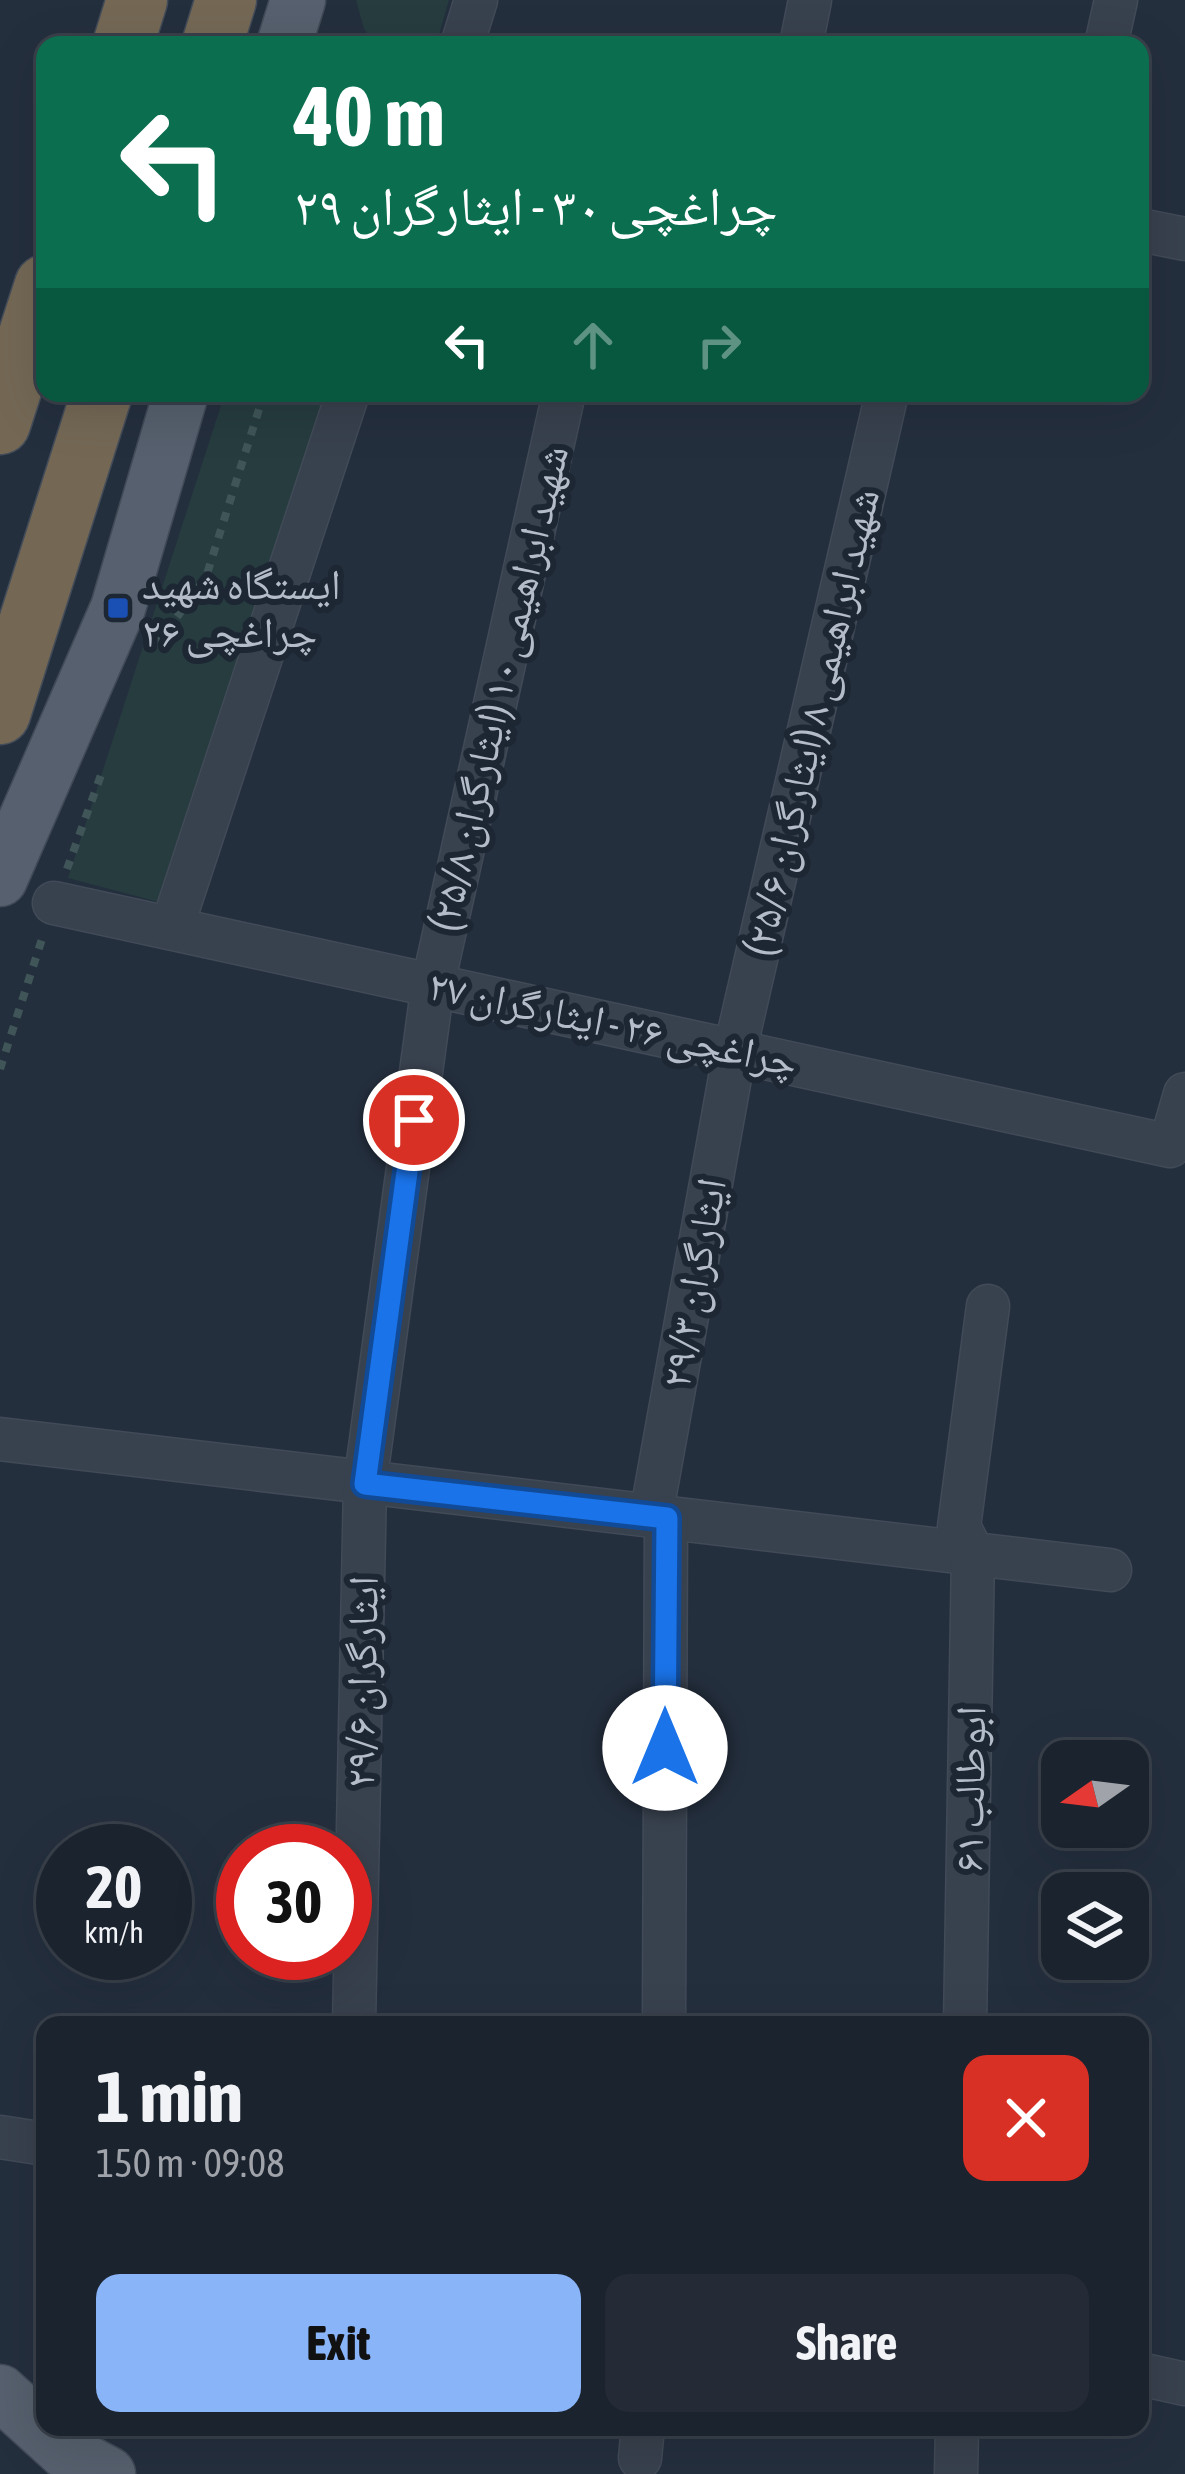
<!DOCTYPE html>
<html lang="en">
<head>
<meta charset="utf-8">
<style>
  body { margin:0; font-family:"Asap Condensed","Noto Naskh Arabic",sans-serif; background:#242b36; color:#f1f3f6; height:100vh; display:flex; flex-direction:column; font-size:45px; white-space:nowrap }
  * { box-sizing:border-box; margin:0 }
  p { font-size:39px; color:#a0a4aa }
  .icon { flex:none; width:66px; height:66px; fill:none; stroke:currentColor; stroke-width:2; stroke-linecap:round; stroke-linejoin:round }
  .map { position:relative; flex:1; overflow:hidden }
  .panel { position:absolute; left:36px; top:2016px; width:1113px; height:420px; display:flex; flex-direction:column; background:#1b232e; border-radius:24px; box-shadow:0 12px 48px #0002,0 0 0 3px #39404a }
  .panel>* { flex:none }
  .top-card { position:absolute; left:36px; top:36px; width:1113px; height:366px; border-radius:24px; box-shadow:0 12px 48px #0002,0 0 0 3px #39404a; background:#0b6e4f; color:#fff; overflow:hidden }
  .needle { width:78px; rotate:256deg }
  .buttons { position:absolute; left:1041px; top:1740px; display:grid; gap:24px }
  .buttons a { display:grid; place-items:center; width:108px; height:108px; border-radius:24px; background:#1b232e; box-shadow:0 12px 48px #0002,0 0 0 3px #39404a; font-size:60px }
  .speed { position:absolute; left:36px; top:1824px; display:flex; gap:24px; font-size:60px; font-weight:700; text-align:center }
  .speed>* { display:grid; place-content:center; width:156px; height:156px; border-radius:50%; background:#1b232e; box-shadow:0 12px 48px #0002,0 0 0 3px #39404a; line-height:1 }
  .speed small { font-size:30px; font-weight:400 }
  .speed .limit { border:18px solid #d22; background:#fff; color:#111 }
  .pin { position:absolute; display:grid; place-items:center; width:102px; height:102px; color:#fff; margin:-51px; border:6px solid #fff; border-radius:50%; box-shadow:0 3px 12px #0007 }
  .me { position:absolute; width:132px; margin:-66px; rotate:0deg; stroke-linejoin:round; filter:drop-shadow(0 0 9px #0008) }
  .turn { display:flex; align-items:center; gap:42px; height:252px; padding:0 60px; font-size:54px }
  .turn .icon { width:156px; height:156px; stroke-width:2.5 }
  .turn b { display:block; font-size:84px; line-height:102px }
  .lanes { display:flex; align-items:center; height:114px; padding:0 60px; background:#0003; justify-content:center; gap:60px; direction:ltr }
  .lanes .off { opacity:.35 }
  .round { display:grid; place-items:center; flex:none; width:126px; height:126px; border-radius:24px; background:#242b36 }
  .overview { display:flex; align-items:center; justify-content:space-between; height:204px; padding:0 60px }
  h1 { font-size:72px; font-weight:700; line-height:90px }
  .action { display:flex; gap:24px; margin-top:auto; padding:24px 60px }
  .action a { flex:1; height:138px; border-radius:24px; background:#8ab4f8; color:#111; font-size:48px; font-weight:700; line-height:138px; text-align:center }
  .action a+a { background:#242b36; color:#f1f3f6 }
  .map>svg:first-child { display:block }
  .green { fill:#263c3f }
  .lines { fill:none; stroke-linecap:round; stroke-linejoin:round }
  .minor-casing { stroke:#414a57; stroke-width:45 }
  .major-casing { stroke:#414a57; stroke-width:57 }
  .highway-casing { stroke:#434c59; stroke-width:63 }
  .path { stroke:#3f5557; stroke-width:8; stroke-dasharray:9 9; stroke-linecap:butt }
  .minor { stroke:#38414e; stroke-width:42 }
  .major { stroke:#56606e; stroke-width:54 }
  .highway { stroke:#746855; stroke-width:60 }
  .route-casing { stroke:#114b97; stroke-width:30 }
  .route { stroke:#1a73e8; stroke-width:21 }
  .transit-dot { fill:#1a4fb4; stroke:#1d2633; stroke-width:4.5 }
  .labels { text-anchor:middle; stroke-width:12; stroke-linejoin:round; paint-order:stroke }
  .poi-label { font-size:42px; fill:#b4bcc9; stroke:#1d2633; text-anchor:start }
  .street-label { font-size:42px; fill:#b4bcc9; stroke:#1d2633 }
</style>
</head>
<body>
<div class="map">
<svg width="1185" height="2474" viewBox="0 0 1185 2474">
  <rect width="100%" height="100%" fill="#242f3e"/>
  <g class="green">
    <polygon points="356,0 449,0 436,45 378,45 364,29"/>
    <polygon points="225,393 330,393 166,904 68,878"/>
  </g>
  <g class="lines">
    <g class="minor-casing">
      <g id="minor">
        <polyline points="462,45 476,0"/>
        <polyline points="801,45 810,0"/>
        <polyline points="1106,45 1116,0"/>
        <polyline points="1140,230 1185,239"/>
        <polyline points="54,903 1170,1146 1185,1094"/>
        <polyline points="172,927 348,393"/>
        <polyline points="0,1439 1110,1570"/>
        <polyline points="651,1516 735,1050 887,393"/>
        <polyline points="354,2025 365,1484 433,984 564,393"/>
        <polyline points="664,2025 666,1518"/>
        <polyline points="965,2025 973,1554 959,1527 988,1306"/>
        <polyline points="0,2137 45,2144"/>
        <polyline points="1140,2374 1185,2384"/>
        <polyline points="640,2458 643,2427"/>
        <polyline points="956,2474 957,2427"/>
      </g>
    </g>
    <g class="major-casing">
      <g id="major">
        <polyline points="284,45 298,0"/>
        <polyline points="0,879 118,608 181,393"/>
        <polyline points="0,2392 65,2451 108,2474"/>
      </g>
    </g>
    <g class="highway-casing">
      <g id="highway">
        <polyline points="123,45 137,0"/>
        <polyline points="212,45 226,0"/>
        <polyline points="0,424 45,285"/>
        <polyline points="0,714 102,393"/>
      </g>
    </g>
    <g class="path">
      <polyline points="156,646 206,577 260,406 256,393"/>
      <polyline points="67,869 101,775"/>
      <polyline points="0,1069 42,939"/>
    </g>
    <use href="#minor" class="minor"/>
    <use href="#major" class="major"/>
    <use href="#highway" class="highway"/>
  </g>
  <g class="lines">
    <g class="route-casing">
      <polyline id="route" points="414,1120 365,1484 667,1518 665,1748"/>
    </g>
    <use href="#route" class="route"/>
  </g>
  <rect class="transit-dot" x="106" y="596" width="24" height="24" rx="6"/>
  <g class="labels">
    <g class="poi-label">
      <text x="142" y="599">ایستگاه شهید<tspan x="142" dy="48">چراغچی ۲۶</tspan></text>
    </g>
    <g class="street-label">
      <text transform="translate(498 688) rotate(-77)" y="15">شهید ابراهیمی ۱۰ (ایثارگران ۲۵/۸)</text>
      <text transform="translate(811 722) rotate(-77)" y="15">شهید ابراهیمی ۸ (ایثارگران ۲۵/۶)</text>
      <text transform="translate(613 1023) rotate(12)" y="15">چراغچی ۲۶ - ایثارگران ۲۷</text>
      <text transform="translate(693 1283) rotate(-80)" y="15">ایثارگران ۲۹/۳</text>
      <text transform="translate(361 1682) rotate(-89)" y="15">ایثارگران ۲۹/۶</text>
      <text transform="translate(969 1789) rotate(-89)" y="15">ابوطالب ۶۱</text>
    </g>
  </g>
</svg>
<div class="buttons">
<a><svg class="needle" viewBox="-14 -14 28 28"><path d="M0-13l5 13h-10z" fill="#e53935"/><path d="M0 13l5-13h-10z" fill="#a0a4aa"/></svg></a>
<a><svg class="icon" aria-label="layers" viewBox="0 0 24 24"><path d="M12 4l9 5-9 5-9-5zM3 14l9 5 9-5"/></svg></a>
</div>
<div class="speed"><div>20<small>km/h</small></div><div class="limit">30</div></div>
<div class="pin" style="left:414px;top:1120px;background:#d93025"><svg class="icon" aria-label="arrive" viewBox="0 0 24 24"><path d="M6 21V4h12l-3 4 3 4H6"/></svg></div>
<svg class="me" style="left:665px;top:1748px" viewBox="-20 -20 40 40"><circle r="19" fill="#fff"/><path d="M0-13L10 11 0 6-10 11z" fill="#1a73e8"/></svg>
<div class="top-card">
<div class="turn"><svg class="icon" aria-label="left" viewBox="0 0 24 24"><path d="M17 20v-9H6M10 6l-5 5 5 5"/></svg><div><b>40 m</b>چراغچی ۳۰ - ایثارگران ۲۹</div></div>
<div class="lanes"><svg class="icon" aria-label="left" viewBox="0 0 24 24"><path d="M17 20v-9H6M10 6l-5 5 5 5"/></svg><svg class="icon off" aria-label="ahead" viewBox="0 0 24 24"><path d="M12 20V5M6 11l6-6 6 6"/></svg><svg class="icon off" aria-label="right" viewBox="0 0 24 24"><path d="M7 20v-9h11M14 6l5 5-5 5"/></svg></div>
</div>
<section class="panel">
<div class="overview"><div><h1>1 min</h1><p>150 m · 09:08</p></div><a class="round" style="background:#d93025;color:#fff"><svg class="icon" aria-label="close" viewBox="0 0 24 24"><path d="M6 6l12 12M18 6L6 18"/></svg></a></div>
<div class="action"><a>Exit</a><a>Share</a></div>
</section>
</div>
</body>
</html>
